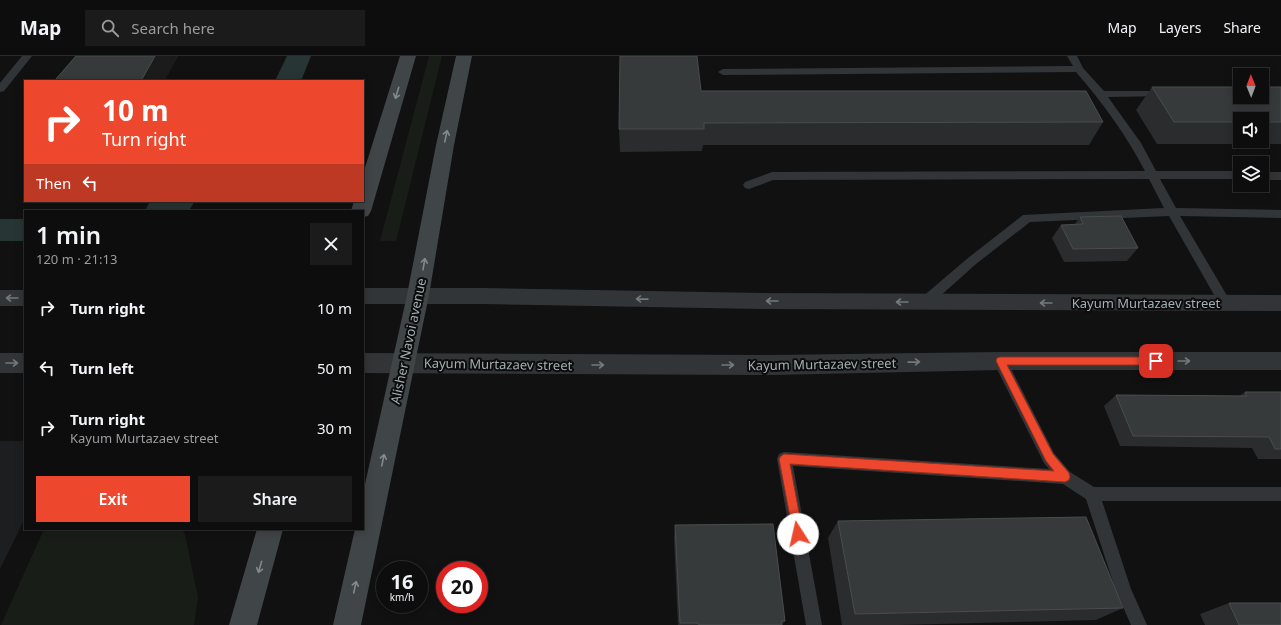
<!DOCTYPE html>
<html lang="en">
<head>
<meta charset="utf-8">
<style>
  body { margin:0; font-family:"Noto Sans",sans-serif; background:#1b1b1c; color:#f1f3f6; height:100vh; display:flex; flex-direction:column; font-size:15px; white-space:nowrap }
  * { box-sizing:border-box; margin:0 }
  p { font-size:13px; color:#9a9c9e }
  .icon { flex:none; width:22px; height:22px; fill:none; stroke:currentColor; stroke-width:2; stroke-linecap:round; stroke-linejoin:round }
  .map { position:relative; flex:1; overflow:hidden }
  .details { position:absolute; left:24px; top:154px; width:340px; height:320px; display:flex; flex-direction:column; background:#0d0d0e; border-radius:0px; box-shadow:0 2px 10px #0003,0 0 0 1px #2d2d2e }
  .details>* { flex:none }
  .guide { position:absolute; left:24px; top:24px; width:340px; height:122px; border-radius:0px; box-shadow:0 2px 10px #0003,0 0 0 1px #2d2d2e; background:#ed482d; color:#fff; overflow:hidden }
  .needle { width:26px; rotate:359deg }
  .controls { position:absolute; left:1233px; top:12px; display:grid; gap:8px }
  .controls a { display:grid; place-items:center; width:36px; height:36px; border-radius:0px; background:#0d0d0e; box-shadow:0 2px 10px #0003,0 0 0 1px #2d2d2e; font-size:20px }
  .speed { position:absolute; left:376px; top:505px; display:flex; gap:8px; font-size:20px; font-weight:700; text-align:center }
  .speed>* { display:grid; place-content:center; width:52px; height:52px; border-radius:50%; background:#0d0d0e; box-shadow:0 2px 10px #0003,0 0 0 1px #2d2d2e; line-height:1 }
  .speed small { font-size:10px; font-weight:400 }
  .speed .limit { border:6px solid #d22; background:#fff; color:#111 }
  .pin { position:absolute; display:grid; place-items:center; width:34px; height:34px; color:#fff; margin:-17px; border-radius:8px; box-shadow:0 2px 6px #0006 }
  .me { position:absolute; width:44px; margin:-22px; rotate:350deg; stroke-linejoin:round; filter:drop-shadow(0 0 3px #0008) }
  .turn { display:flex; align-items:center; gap:14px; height:84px; padding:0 12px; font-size:18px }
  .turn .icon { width:52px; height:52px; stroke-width:2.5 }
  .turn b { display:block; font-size:28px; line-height:34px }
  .then { display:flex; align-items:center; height:38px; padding:0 12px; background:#0003; gap:8px; font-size:15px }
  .round { display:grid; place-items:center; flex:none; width:42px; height:42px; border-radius:0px; background:#1b1b1c }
  .headline { display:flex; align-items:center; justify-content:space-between; height:68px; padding:0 12px }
  h1 { font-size:24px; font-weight:600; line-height:30px }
  .action { display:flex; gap:8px; margin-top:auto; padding:8px 12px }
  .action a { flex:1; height:46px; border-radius:0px; background:#ed482d; color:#fff; font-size:16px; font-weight:600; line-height:46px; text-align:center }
  .action a+a { background:#1b1b1c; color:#f1f3f6 }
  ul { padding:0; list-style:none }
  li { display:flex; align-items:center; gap:12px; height:60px; padding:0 12px }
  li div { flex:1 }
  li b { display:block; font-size:15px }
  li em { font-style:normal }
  header { display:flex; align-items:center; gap:24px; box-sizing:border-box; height:56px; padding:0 20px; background:#0d0d0e; border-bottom:1px solid #2d2d2e }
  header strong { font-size:19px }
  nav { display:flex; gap:22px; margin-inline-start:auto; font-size:14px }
  .search { width:280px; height:36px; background:#1b1b1c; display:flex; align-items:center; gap:10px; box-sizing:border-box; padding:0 14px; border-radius:0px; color:#9a9c9e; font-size:15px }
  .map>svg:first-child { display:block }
  .built { fill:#1d1e1f }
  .green { fill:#191d17 }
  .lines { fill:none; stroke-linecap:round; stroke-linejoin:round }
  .canal { fill:#273534; fill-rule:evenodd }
  .service { fill:#323537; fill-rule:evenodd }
  .tertiary { fill:#323537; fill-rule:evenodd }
  .secondary { fill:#404547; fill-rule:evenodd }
  .wall { fill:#2a2c2d; fill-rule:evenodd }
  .shaded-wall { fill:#1b1b1c }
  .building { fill:#373a3b; stroke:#484d4e }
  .oneway { stroke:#808b8d }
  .oneway2 { stroke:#70797b }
  .route { fill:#ed482d; stroke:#9a2f1d }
  .labels { text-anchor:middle; stroke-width:4; stroke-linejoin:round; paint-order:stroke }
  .street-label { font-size:13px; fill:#a2b0b3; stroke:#0c0c0d }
</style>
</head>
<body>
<header>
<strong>Map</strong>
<div class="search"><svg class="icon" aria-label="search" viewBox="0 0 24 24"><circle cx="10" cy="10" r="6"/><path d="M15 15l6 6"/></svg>Search here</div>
<nav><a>Map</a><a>Layers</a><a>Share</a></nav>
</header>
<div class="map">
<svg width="1281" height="569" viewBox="0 0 1281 569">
  <rect width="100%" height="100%" fill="#111112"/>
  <polygon class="built" points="0,385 25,385 25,462 0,513"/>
  <g class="green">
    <polygon points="429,0 442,0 396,185 380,185"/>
    <polygon points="44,473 182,473 185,479 198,541 194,569 1,569"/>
  </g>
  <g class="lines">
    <g class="canal">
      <polygon points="287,0 311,0 301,25 275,25"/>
      <polygon points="154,145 195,145 190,153 186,155 145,155 149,147"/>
      <rect x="0" y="163" width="25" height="22"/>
    </g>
    <g class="service">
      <polygon points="22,0 32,0 4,35 0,36 0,27"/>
      <path d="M1067 0H1077L1083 12 1104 35H1170L1171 37 1170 39 1166 40 1108 41 1141 87 1156 115H1240V123H1160L1176 152 1281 154V162L1180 160 1229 243 1231 247 1229 251 1225 252 1221 251 1169 160 1030 166 976 208 929 250 925 251 921 250 919 246 921 242 968 202 1023 159 1164 152 1149 123 773 124 749 133 745 132 743 129 745 126 772 116 1145 115C1126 79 1103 47 1076 16L723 19 718 16 723 13 1073 10Z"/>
      <rect x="1262" y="116" width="19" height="8"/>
      <polygon points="1000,299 1005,301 1054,397 1070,416 1094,431 1281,431 1281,445 1102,445 1131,533 1147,569 1131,569 1116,535 1086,443 1063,428 793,410 822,569 806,569 777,403 779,398 784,396 1049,413 1044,407 993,305 995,301"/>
    </g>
    <g class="tertiary">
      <polygon points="363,232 484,232 762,237 1281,239 1281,255 762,253 484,248 363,248"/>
      <rect x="0" y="234" width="25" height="16"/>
      <polygon points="1000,296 1281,296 1281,314 1000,314 771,319 363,317 363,297 771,299"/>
      <rect x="0" y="297" width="25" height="20"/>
    </g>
    <g class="secondary">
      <polygon points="400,0 416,0 371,155 368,160 363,161 363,155 351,155 354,145 363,145 363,118"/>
      <polygon points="456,0 472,0 454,89 429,239 361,569 333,569 355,473 363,473 363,437 407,239 436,89"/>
      <polygon points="257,473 283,473 257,569 229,569"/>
    </g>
  </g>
  <g class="wall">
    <polygon points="76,0 178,0 164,25 56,25 55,24"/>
    <path d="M1152 31H1281V88H1157L1136 54ZM1240 63H1262V85H1240Z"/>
    <polygon points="701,35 1103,66 1089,89 703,89 702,95 620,96 619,73"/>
    <polygon points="1080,161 1138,192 1127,205 1064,206 1052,182 1061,169 1075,168"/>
    <polygon points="1245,336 1281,336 1281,403 1258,403 1252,392 1120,390 1104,350 1116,339 1239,340"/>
    <polygon points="838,465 1123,552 1096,564 899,569 842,569 828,482"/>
    <polygon points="675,469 785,565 782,569 678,569 674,483"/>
    <polygon points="1229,547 1281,569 1205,569 1200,558"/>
  </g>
  <polygon class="shaded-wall" points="155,0 178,0 164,25 141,25"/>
  <g class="building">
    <polygon points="76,0 155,0 141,25 83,25 55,24"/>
    <polygon points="620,0 697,0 701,35 1086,35 1103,66 704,67 704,73 619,73"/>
    <polygon points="1152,31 1240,31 1240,41 1262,41 1262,31 1281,31 1281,66 1262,66 1262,63 1240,63 1240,66 1174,66"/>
    <polygon points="1121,160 1138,192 1073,193 1061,169 1083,168 1080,161"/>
    <polygon points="1245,336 1281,336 1281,393 1275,393 1269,381 1133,380 1116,339 1247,340"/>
    <polygon points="1086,461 1123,552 855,558 838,465"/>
    <polygon points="773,468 785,565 781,565 782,569 699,569 698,567 680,567 675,469"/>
    <polygon points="1229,547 1281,547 1281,569 1239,569"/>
  </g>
  <defs><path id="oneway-shaft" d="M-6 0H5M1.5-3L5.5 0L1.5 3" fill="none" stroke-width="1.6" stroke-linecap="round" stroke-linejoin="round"/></defs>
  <g class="oneway">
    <use href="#oneway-shaft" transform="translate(397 37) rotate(107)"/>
    <use href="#oneway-shaft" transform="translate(446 80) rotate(-78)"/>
    <use href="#oneway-shaft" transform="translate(424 208) rotate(-80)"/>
    <use href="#oneway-shaft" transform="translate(383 404) rotate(-78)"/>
    <use href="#oneway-shaft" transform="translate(260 511) rotate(106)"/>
    <use href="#oneway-shaft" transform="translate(355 531) rotate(-78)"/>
  </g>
  <g class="oneway2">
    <use href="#oneway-shaft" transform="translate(12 242) rotate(180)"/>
    <use href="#oneway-shaft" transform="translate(642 243) rotate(-179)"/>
    <use href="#oneway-shaft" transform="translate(772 245) rotate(-180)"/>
    <use href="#oneway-shaft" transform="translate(902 246) rotate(-180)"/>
    <use href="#oneway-shaft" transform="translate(1046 247) rotate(-180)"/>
    <use href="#oneway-shaft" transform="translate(1184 305)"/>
    <use href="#oneway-shaft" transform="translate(914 306) rotate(-1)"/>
    <use href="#oneway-shaft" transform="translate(12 307)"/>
    <use href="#oneway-shaft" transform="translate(598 309)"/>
    <use href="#oneway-shaft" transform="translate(728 309)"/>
  </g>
  <polygon class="route" points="1000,301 1156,301 1159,302 1161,305 1159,308 1156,309 1007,309 1053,398 1069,417 1070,421 1069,424 1065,426 790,408 803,478 802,482 798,484 794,482 779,403 781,400 784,398 1054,415 1046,405 996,305 997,302"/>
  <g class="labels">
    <g class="street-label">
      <text x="1146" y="252">Kayum Murtazaev street</text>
      <text transform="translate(408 285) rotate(-78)" y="5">Alisher Navoi avenue</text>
      <text transform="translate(498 308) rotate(1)" y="5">Kayum Murtazaev street</text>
      <text transform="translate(822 308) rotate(-1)" y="5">Kayum Murtazaev street</text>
    </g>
  </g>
</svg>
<div class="controls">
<a><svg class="needle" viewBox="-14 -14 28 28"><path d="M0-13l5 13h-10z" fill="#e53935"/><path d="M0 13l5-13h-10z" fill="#9a9c9e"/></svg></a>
<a><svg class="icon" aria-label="sound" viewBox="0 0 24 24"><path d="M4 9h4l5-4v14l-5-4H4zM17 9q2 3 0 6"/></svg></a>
<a><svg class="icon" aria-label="layers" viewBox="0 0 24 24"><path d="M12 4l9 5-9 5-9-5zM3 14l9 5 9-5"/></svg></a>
</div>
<div class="speed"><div>16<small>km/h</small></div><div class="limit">20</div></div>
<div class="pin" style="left:1156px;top:305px;background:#d93025"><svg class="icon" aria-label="arrive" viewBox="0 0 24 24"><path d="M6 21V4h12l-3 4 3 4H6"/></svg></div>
<svg class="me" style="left:798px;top:478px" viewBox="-20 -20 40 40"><circle r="19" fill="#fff"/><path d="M0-13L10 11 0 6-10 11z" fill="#ed482d"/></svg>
<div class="guide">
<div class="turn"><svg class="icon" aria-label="right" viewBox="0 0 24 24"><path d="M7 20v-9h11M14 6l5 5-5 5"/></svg><div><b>10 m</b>Turn right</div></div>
<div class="then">Then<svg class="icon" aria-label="left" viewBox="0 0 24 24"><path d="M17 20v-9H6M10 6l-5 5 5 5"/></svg></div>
</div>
<section class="details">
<div class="headline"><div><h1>1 min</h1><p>120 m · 21:13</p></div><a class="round"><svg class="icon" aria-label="close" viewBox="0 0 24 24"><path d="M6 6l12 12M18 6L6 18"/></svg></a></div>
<ul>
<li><svg class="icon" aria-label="right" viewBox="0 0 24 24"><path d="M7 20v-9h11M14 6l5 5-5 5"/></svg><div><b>Turn right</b></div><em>10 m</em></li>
<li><svg class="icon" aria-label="left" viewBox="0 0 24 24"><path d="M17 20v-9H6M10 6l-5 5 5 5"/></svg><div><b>Turn left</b></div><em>50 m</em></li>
<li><svg class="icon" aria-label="right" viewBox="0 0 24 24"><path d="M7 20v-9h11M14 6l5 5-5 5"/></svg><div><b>Turn right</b><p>Kayum Murtazaev street</p></div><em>30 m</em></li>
</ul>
<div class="action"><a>Exit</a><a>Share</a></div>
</section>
</div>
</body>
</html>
